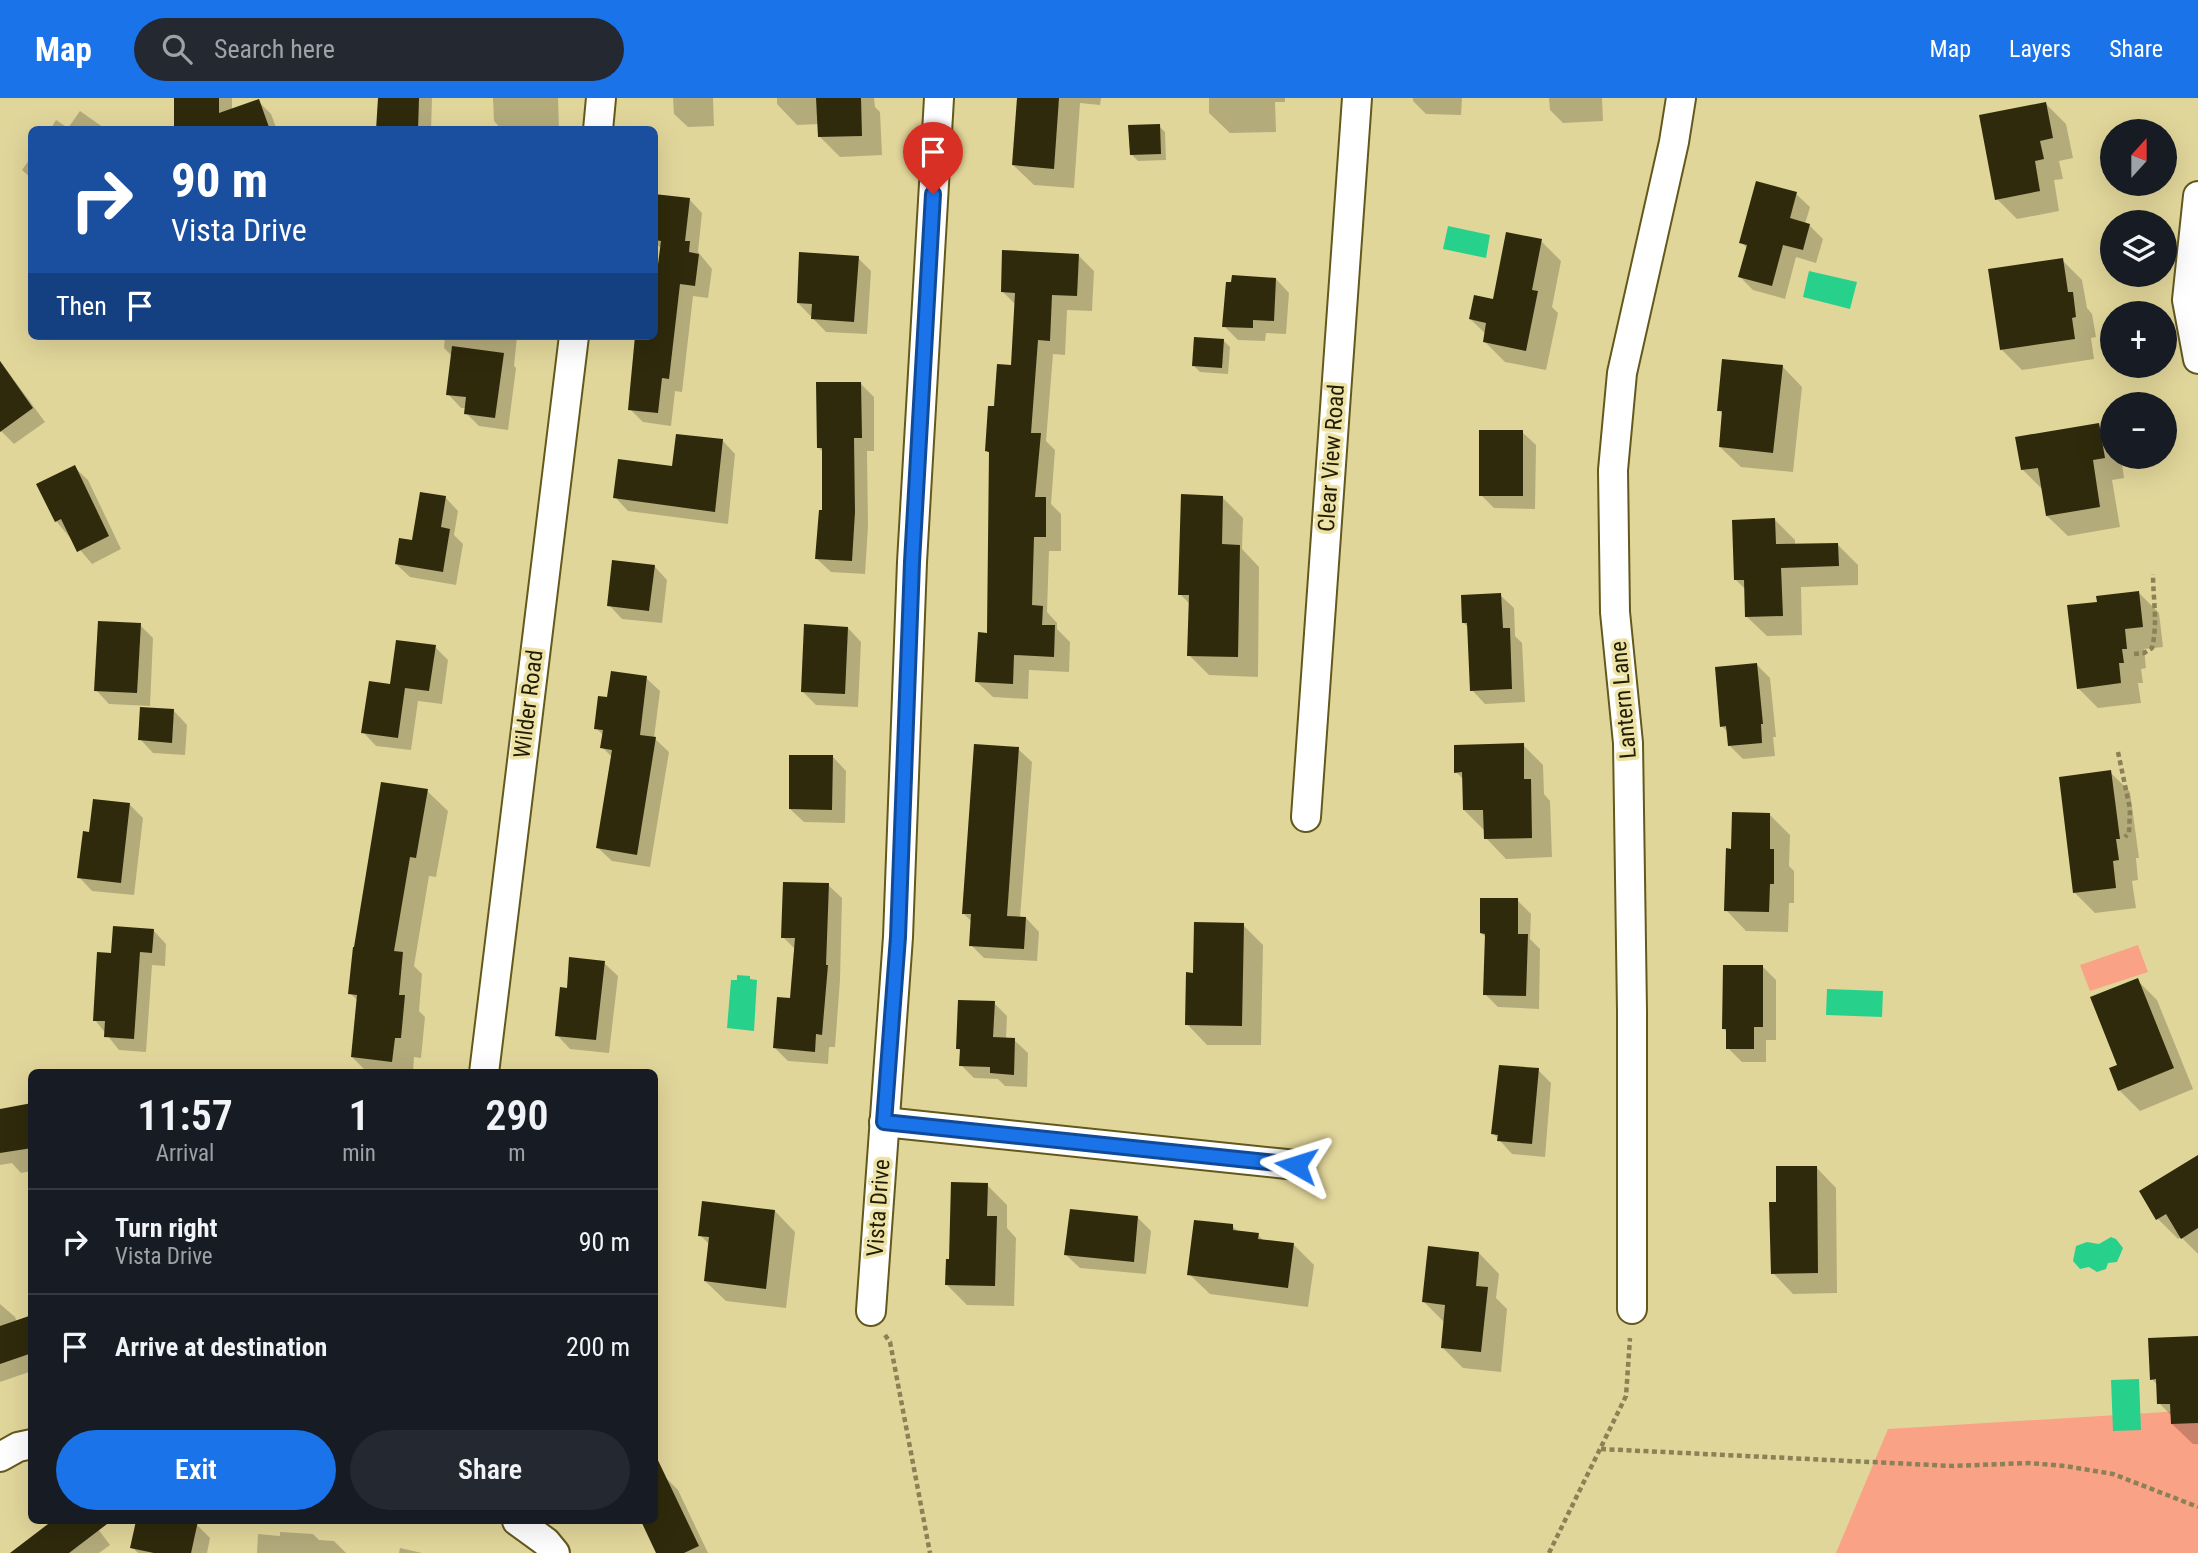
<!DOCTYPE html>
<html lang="en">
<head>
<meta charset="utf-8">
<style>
  body { margin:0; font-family:"Roboto Condensed",sans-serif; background:#242831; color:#f1f3f6; height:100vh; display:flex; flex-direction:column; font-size:26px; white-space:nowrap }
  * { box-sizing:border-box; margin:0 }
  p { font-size:23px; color:#9ea1a6 }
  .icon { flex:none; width:38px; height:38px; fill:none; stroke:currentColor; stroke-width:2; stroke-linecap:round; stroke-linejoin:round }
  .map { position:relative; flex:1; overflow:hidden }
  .sheet { position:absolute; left:28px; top:971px; width:630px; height:455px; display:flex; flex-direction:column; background:#171b24; border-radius:10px; box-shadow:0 7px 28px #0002 }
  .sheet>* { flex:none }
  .banner { position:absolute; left:28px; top:28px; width:630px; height:214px; border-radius:10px; box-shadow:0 7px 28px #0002; background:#1a4fa0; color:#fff; overflow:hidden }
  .needle { width:46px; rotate:21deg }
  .fabs { position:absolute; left:2100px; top:21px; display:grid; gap:14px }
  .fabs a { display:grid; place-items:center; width:77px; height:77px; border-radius:50%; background:#171b24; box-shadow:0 7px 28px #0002; font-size:35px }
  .pin { position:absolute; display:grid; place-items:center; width:60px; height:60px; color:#fff; margin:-72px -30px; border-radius:50% 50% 50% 0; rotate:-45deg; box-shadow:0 0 7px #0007 }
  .pin .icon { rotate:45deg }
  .me { position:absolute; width:77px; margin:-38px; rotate:276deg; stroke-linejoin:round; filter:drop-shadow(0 0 5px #0008) }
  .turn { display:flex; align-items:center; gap:24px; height:147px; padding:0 28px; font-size:32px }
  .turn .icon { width:91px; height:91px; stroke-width:2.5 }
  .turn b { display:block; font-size:49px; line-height:60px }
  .then { display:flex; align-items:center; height:66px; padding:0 28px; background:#0003; gap:14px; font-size:26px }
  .eta { display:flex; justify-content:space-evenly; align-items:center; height:119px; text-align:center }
  .eta b { font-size:42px; font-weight:600; line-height:49px }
  .action { display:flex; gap:14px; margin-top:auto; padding:14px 28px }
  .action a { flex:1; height:80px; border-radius:42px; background:#1a73e8; color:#fff; font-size:28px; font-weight:600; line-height:80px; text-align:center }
  .action a+a { background:#242831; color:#f1f3f6 }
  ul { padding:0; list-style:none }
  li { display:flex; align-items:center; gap:21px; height:105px; padding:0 28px; border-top:2px solid #363941 }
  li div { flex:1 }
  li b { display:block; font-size:26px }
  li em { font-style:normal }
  header { display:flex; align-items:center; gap:42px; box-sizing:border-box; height:98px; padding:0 35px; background:#1a73e8; color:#fff }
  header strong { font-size:33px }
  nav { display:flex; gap:38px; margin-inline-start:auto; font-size:24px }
  .search { width:490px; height:63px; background:#242831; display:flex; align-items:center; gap:18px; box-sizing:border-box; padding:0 24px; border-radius:38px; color:#9ea1a6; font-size:26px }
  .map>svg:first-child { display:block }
  .green { fill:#faa285 }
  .water { fill:#28d18b }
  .shadow { fill:#0003 }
  .building { fill:#2f2a0b }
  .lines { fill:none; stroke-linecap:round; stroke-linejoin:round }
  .minor-casing { stroke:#63591d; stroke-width:32 }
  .path { stroke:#8a8156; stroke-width:4.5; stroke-dasharray:5 3.5; stroke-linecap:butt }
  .minor { stroke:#fff; stroke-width:28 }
  .route-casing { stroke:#114b97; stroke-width:18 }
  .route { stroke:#1a73e8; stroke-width:12 }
  .labels { text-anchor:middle; stroke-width:7; stroke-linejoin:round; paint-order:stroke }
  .street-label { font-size:23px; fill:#211c04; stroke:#eee3a6 }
</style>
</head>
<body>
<header>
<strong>Map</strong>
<div class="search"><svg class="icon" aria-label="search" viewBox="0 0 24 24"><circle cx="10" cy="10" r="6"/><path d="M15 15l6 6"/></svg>Search here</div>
<nav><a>Map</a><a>Layers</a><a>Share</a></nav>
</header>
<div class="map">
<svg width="2198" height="1455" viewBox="0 0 2198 1455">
  <rect width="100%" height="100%" fill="#e1d69a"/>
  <g class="green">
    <polygon points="2138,847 2148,874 2090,893 2080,867"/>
    <polygon points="2198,1312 2198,1455 1836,1455 1888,1331"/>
  </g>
  <g class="water">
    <polygon points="1448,128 1490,137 1486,160 1443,151"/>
    <polygon points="1809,173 1857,184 1850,211 1803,199"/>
    <polygon points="737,877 750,878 750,881 757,882 754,933 727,930 731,882 737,882"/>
    <polygon points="1827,891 1883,893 1882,919 1826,917"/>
    <polygon points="2111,1139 2116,1141 2123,1150 2117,1164 2108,1165 2106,1171 2097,1174 2089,1169 2080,1171 2073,1163 2076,1148 2087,1144 2099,1146"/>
    <polygon points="2139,1281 2141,1332 2113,1333 2111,1282"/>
  </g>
  <g class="shadow">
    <polygon points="176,0 232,0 232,13 258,3 271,16 277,32 176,32"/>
    <polygon points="379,0 432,0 431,32 378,32"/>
    <polygon points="493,0 558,0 559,32 502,32 494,23"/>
    <polygon points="673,0 713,0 714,28 688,29 674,16"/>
    <polygon points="777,0 874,0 875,9 880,14 882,57 840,59 820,39 819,26 797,27 777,6"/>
    <polygon points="1018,0 1101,0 1100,7 1080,5 1074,90 1034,87 1013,67"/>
    <polygon points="1209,0 1285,0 1285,4 1275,4 1276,34 1230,35 1209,15"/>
    <polygon points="1413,0 1462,0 1461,17 1426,16 1413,3"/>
    <polygon points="1549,0 1602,0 1603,23 1563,25 1550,12"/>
    <polygon points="2046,6 2066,26 2073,60 2059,63 2063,81 2054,82 2059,113 2017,121 1997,101"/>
    <polygon points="80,13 107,32 50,32 56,22 68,30"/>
    <polygon points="1159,28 1165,34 1166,62 1138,63 1131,56"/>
    <polygon points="32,58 32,81 22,72"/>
    <polygon points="1796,96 1810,109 1805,126 1809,127 1823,141 1816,165 1796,159 1785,201 1753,192 1740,179 1748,151 1741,144"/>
    <polygon points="689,101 702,115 698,154 712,171 708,200 693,198 682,294 675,293 671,328 643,324 630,311 637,238 654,238 662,151 654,144 654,119"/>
    <polygon points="1541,143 1561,163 1552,209 1558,215 1546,272 1505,264 1485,244 1486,236 1470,221 1494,203"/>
    <polygon points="1079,158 1094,173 1092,213 1067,212 1065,257 1053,256 1046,343 1055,352 1051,406 1061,416 1061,453 1049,453 1047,514 1057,525 1057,531 1070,544 1069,574 1029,572 1028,601 993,599 977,584 989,536 991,357 987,353 996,310 1013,269 1016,207 1002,193"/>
    <polygon points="858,160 871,173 867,236 826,234 798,205"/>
    <polygon points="2062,162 2082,182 2087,210 2092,216 2096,239 2091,240 2094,261 2022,272 2002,252"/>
    <polygon points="1276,181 1289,195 1286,236 1266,235 1265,243 1238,242 1224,228 1233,186"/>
    <polygon points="445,238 517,238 514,268 516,270 508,332 479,328 466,315 466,310 461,310 448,296 453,259 444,250"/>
    <polygon points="1224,243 1230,249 1228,276 1200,274 1194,268"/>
    <polygon points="0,263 45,324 14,346 0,332"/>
    <polygon points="1782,268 1802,289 1793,374 1741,369 1720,349 1723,317 1719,312"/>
    <polygon points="861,286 874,299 874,353 867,353 868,428 865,476 831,474 817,461 824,414 824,355 818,349"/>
    <polygon points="2099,327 2112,341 2112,359 2121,359 2124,380 2112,382 2120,429 2068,438 2047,418 2043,392 2022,371"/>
    <polygon points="1522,334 1536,347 1535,411 1494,410 1481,397"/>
    <polygon points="722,342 735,356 728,426 628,413 615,399 674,370"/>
    <polygon points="74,369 88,382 121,451 92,466 56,423"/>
    <polygon points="445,399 458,413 454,437 463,446 456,487 410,479 396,466"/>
    <polygon points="1223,400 1243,420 1242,451 1259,469 1258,579 1209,577 1189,557 1191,507 1180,496"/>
    <polygon points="1775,422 1795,442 1795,447 1838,447 1858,467 1858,487 1801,489 1802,537 1767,538 1746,518 1746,492 1736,482"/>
    <polygon points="654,468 667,482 662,525 622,521 609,507"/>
    <polygon points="2139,495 2159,515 2163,549 2144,551 2146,570 2141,571 2143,585 2138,585 2141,605 2098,610 2078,590 2098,505"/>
    <polygon points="1500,497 1514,510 1515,538 1522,545 1525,604 1485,606 1472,592 1469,530 1463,524"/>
    <polygon points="140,527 153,540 150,608 109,606 96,592"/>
    <polygon points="848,530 861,544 858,609 816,607 802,593"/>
    <polygon points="435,549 448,562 442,606 418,603 411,652 376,648 363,634"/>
    <polygon points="1757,567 1770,580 1776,639 1773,639 1775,658 1743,661 1729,647 1728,634 1722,628"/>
    <polygon points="646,580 660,593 654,640 669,654 650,769 612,763 598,750 613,660 602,649 604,638 596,630 609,601"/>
    <polygon points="174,613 187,627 185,657 153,655 140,641"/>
    <polygon points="1523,647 1543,667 1544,696 1550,703 1552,759 1506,761 1486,740 1485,733 1464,712 1464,682 1456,674"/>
    <polygon points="1018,651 1032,664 1020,820 1026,820 1039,834 1037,863 984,860 971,847 972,824 963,815"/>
    <polygon points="833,659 846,673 845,725 804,724 790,711"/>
    <polygon points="2110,674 2130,694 2139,760 2136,760 2138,782 2132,783 2136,810 2095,815 2075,795"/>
    <polygon points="427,693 448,713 436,779 429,778 414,868 422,876 419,913 425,919 421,960 414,959 413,975 368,975 352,959 358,903 350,895"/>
    <polygon points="129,706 143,720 134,797 92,793 79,779 90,735"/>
    <polygon points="1769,716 1790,737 1789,768 1794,773 1794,805 1789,805 1788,834 1746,833 1726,812 1733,752"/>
    <polygon points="828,787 842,800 840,882 835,949 829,949 828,966 788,963 774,949 792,902 796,852 783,839"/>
    <polygon points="1517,802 1531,816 1530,841 1540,851 1539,911 1498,909 1485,896 1487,840 1481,835"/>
    <polygon points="1243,827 1263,847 1261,947 1207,947 1187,926 1195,876"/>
    <polygon points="153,832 166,846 165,868 152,867 146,954 119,952 95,922 113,856"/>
    <polygon points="604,865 618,878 609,955 570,951 557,937 568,892"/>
    <polygon points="1763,869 1776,882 1776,942 1766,942 1766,964 1742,964 1728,950 1728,935 1724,931"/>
    <polygon points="2137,882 2157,902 2193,991 2140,1013 2119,992 2111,971 2119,968"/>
    <polygon points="994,905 1007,918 1006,941 1014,942 1028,955 1027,989 1005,988 998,981 974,980 961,967 961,954 958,950"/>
    <polygon points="1538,972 1551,985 1545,1059 1512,1056 1493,1035"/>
    <polygon points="32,1007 32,1073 21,1075 12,1065 0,1067 0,1012"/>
    <polygon points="2198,1059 2198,1156 2181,1139 2178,1141 2158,1121"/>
    <polygon points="1816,1069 1836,1090 1837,1195 1793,1196 1773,1175 1778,1106"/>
    <polygon points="987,1087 1007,1107 1007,1130 1016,1140 1014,1208 967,1207 946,1186 951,1163"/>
    <polygon points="775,1113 795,1134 786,1210 726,1203 705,1183 710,1147 700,1137"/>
    <polygon points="1137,1119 1151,1133 1146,1176 1080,1170 1066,1157"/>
    <polygon points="1232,1128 1239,1134 1258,1137 1264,1143 1293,1146 1314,1167 1308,1209 1210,1196 1189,1176"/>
    <polygon points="1479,1155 1499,1176 1496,1200 1507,1211 1501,1274 1463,1270 1443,1250 1444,1224 1424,1204"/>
    <polygon points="0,1206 15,1219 17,1224 32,1223 32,1273 0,1284"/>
    <polygon points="2198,1240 2198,1346 2193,1346 2172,1326 2172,1318 2159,1305 2158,1288 2152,1281"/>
    <polygon points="665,1379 678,1392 708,1455 658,1455 643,1423 654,1423"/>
    <polygon points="55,1423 92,1423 110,1447 99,1455 13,1455"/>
    <polygon points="138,1423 179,1423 197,1427 210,1440 207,1455 138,1455 132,1449"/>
    <polygon points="280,1434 313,1436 319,1442 334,1443 346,1455 257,1455 258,1436 280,1438"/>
    <polygon points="400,1450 422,1455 399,1455"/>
  </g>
  <g class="building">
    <polygon points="174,0 219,0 219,15 259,1 270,32 174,32"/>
    <polygon points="378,0 419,0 418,32 376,32"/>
    <polygon points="816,0 861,0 862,38 818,39"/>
    <polygon points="1017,0 1059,0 1054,71 1012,67"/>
    <polygon points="2046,4 2053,40 2040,43 2044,61 2035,63 2040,93 1995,102 1979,17"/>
    <polygon points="1160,26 1161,56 1130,57 1128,27"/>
    <polygon points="1756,83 1797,94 1790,120 1810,126 1803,152 1783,147 1772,188 1738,179 1747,147 1739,145"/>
    <polygon points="654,96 690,100 685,143 690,143 689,154 699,156 695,188 680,186 669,281 662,280 658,315 628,312 635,238 654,238 654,197 661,143 654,142"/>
    <polygon points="1506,134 1542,141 1532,192 1538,193 1526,253 1483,244 1486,225 1469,221 1474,197 1493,201"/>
    <polygon points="1002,152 1079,156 1077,198 1052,197 1050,243 1038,242 1031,335 1041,335 1035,399 1046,399 1046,439 1034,439 1032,507 1043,508 1042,527 1055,527 1054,559 1014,557 1013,586 975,584 978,534 987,535 989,354 985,353 988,308 994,308 997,266 1011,267 1015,195 1001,194"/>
    <polygon points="799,154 859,158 854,224 811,221 812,206 797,205"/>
    <polygon points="2063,160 2068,194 2073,194 2076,219 2072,220 2075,241 2000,252 1988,171"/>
    <polygon points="1232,177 1276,180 1274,223 1253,222 1253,230 1222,229 1226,184 1231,184"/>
    <polygon points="1194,239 1224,241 1222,270 1192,268"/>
    <polygon points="452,248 504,255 495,320 464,316 466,299 446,297"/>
    <polygon points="1722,261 1783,267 1773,355 1719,349 1722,313 1717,313"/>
    <polygon points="0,263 33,310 0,334"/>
    <polygon points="816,284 861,284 862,340 854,340 855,414 852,463 815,461 819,412 822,412 822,350 817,350"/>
    <polygon points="2099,325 2105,360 2093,362 2100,409 2046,418 2038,370 2021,372 2015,339"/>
    <rect x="1479" y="332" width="44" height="66"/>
    <polygon points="676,336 723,341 715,414 613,400 618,361 672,368"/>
    <polygon points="75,367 109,438 77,454 61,421 55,424 36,386"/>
    <polygon points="420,394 446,398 441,429 450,431 443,474 395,466 399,440 412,442"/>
    <polygon points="1181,396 1223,398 1222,446 1240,447 1238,559 1187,558 1189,497 1178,497"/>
    <polygon points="1775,420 1776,446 1838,445 1839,468 1781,470 1783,518 1745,519 1744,482 1734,482 1732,422"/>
    <polygon points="612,462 655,467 649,513 607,508"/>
    <polygon points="2139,493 2143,529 2125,531 2127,551 2122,551 2124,565 2119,565 2121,585 2077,591 2067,507 2097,504 2096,498"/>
    <polygon points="1501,495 1503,530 1510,530 1512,591 1470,593 1467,525 1462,525 1461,497"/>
    <polygon points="98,523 141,525 137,595 94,593"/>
    <polygon points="804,526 848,529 845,596 801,594"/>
    <polygon points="396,542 436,547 429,593 405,590 398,640 361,635 369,583 390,586"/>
    <polygon points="1757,565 1763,626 1761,626 1762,645 1728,648 1726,628 1720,629 1715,569"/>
    <polygon points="611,573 647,578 640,637 656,639 637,757 596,750 612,652 600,650 603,632 594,631 598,598 607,599"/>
    <polygon points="140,609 174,611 172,645 138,642"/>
    <polygon points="1524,645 1524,681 1531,681 1532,740 1484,741 1483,712 1463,712 1462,674 1454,675 1454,647"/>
    <polygon points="974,646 1019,649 1007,818 1026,819 1024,851 969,848 971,816 962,816"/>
    <polygon points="789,657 833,657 832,712 789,711"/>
    <polygon points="2111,672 2120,741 2116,741 2119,762 2113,763 2116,790 2073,795 2059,679"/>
    <polygon points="381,684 428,691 416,760 410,759 394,853 403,854 399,897 405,897 401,940 395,940 392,964 351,959 357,897 348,896 353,849 354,849"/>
    <polygon points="93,701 130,705 121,785 77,780 83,733 89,734"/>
    <polygon points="1732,714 1770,715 1770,751 1774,751 1774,786 1770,786 1769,814 1724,813 1726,750 1731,751"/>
    <polygon points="783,784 829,785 826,867 828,867 822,937 816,936 815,954 773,950 777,899 790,900 795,840 781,840"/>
    <polygon points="1480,800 1518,800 1518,836 1528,836 1526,898 1483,897 1485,836 1480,835"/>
    <polygon points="1194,824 1244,825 1242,928 1185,927 1186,874 1193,875"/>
    <polygon points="113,828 154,831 152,855 140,854 134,941 104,939 105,923 93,923 97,854 111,855"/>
    <polygon points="569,859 605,863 596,942 555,938 560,889 567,890"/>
    <polygon points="1723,867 1763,867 1763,929 1754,929 1754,951 1726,951 1726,931 1722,931"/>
    <polygon points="2138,880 2174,970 2118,993 2109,970 2117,967 2090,899"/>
    <polygon points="958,902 995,903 993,939 1015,940 1014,977 990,975 990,969 959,968 960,951 956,951"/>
    <polygon points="1499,967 1539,970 1532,1046 1497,1043 1498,1037 1491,1036"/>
    <polygon points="32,1005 32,1050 0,1055 0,1011"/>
    <polygon points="2198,1057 2198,1130 2181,1141 2166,1116 2156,1122 2139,1093"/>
    <polygon points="1776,1068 1817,1068 1818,1175 1771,1176 1769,1104 1776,1104"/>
    <polygon points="951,1084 988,1085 987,1118 997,1118 995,1188 945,1187 946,1161 949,1161"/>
    <polygon points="702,1103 775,1112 766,1191 704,1183 709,1139 698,1138"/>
    <polygon points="1070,1111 1138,1118 1134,1164 1064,1157"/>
    <polygon points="1194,1122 1233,1126 1233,1132 1259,1135 1258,1141 1294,1145 1288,1190 1187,1177"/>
    <polygon points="1428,1148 1479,1154 1476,1188 1488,1189 1481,1254 1441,1250 1445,1207 1422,1204"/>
    <polygon points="32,1217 32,1255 0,1266 0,1228"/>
    <polygon points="2198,1238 2198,1325 2171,1326 2170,1306 2157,1306 2156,1281 2150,1282 2148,1240"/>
    <polygon points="654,1354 699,1448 684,1455 656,1455 641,1423 654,1423"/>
    <polygon points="52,1423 111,1423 69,1455 10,1455"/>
    <polygon points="136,1423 198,1423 191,1455 154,1455 130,1450"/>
  </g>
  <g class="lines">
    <g class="minor-casing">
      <g id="minor">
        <polyline points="598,32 601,0"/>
        <polyline points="2198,98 2187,202 2198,261"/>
        <polyline points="1306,719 1357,0"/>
        <polyline points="484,975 574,238"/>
        <polyline points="884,1024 1296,1067"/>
        <polyline points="1632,1211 1632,913 1628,645 1615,514 1613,372 1622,275 1674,44 1681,0"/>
        <polyline points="871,1213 898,839 912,464 939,0"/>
        <polyline points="0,1359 18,1349 32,1346"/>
        <polyline points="517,1423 546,1444 555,1455"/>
      </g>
    </g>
    <g class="path">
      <path d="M2134 556 2144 555 2152 550C2158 525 2153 501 2153 476"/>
      <polyline points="2118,654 2130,711 2129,735 2125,739"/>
      <polyline points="885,1237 890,1244 930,1455"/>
      <polyline points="1601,1351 1953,1368 2029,1365 2065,1368 2113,1376 2198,1409"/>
      <polyline points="1549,1455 1626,1298 1630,1240"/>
    </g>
    <use href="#minor" class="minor"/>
  </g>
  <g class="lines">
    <g class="route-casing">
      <polyline id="route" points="933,96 912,464 898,839 884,1024 1296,1067"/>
    </g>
    <use href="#route" class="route"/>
  </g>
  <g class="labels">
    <g class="street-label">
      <text transform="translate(1331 360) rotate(-86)" y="8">Clear View Road</text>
      <text transform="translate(1623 602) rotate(-95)" y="8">Lantern Lane</text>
      <text transform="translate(528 606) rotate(-83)" y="8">Wilder Road</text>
      <text transform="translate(878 1110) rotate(-86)" y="8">Vista Drive</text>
    </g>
  </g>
</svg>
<div class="fabs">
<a><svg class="needle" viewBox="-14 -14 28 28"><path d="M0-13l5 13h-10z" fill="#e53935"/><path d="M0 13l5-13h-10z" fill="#9ea1a6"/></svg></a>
<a><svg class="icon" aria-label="layers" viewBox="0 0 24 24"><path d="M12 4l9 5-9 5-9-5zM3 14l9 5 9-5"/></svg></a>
<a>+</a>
<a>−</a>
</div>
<div class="pin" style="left:933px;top:96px;background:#d93025"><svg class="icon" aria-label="arrive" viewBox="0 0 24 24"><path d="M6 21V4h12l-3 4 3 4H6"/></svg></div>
<svg class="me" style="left:1296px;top:1067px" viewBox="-20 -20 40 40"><path d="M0-17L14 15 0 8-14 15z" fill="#1a73e8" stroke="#fff" stroke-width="4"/></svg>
<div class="banner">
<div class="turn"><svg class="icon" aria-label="right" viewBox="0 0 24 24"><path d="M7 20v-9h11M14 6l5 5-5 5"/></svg><div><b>90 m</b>Vista Drive</div></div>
<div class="then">Then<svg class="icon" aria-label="arrive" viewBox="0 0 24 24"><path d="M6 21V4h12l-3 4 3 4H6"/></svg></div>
</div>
<section class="sheet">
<div class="eta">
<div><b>11:57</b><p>Arrival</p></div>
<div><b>1</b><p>min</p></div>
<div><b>290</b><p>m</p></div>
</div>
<ul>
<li><svg class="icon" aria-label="right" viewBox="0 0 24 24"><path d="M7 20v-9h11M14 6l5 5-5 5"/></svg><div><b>Turn right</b><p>Vista Drive</p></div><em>90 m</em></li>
<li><svg class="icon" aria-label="arrive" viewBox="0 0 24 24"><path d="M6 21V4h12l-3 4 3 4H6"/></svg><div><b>Arrive at destination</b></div><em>200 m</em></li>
</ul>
<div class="action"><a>Exit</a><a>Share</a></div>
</section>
</div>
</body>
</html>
